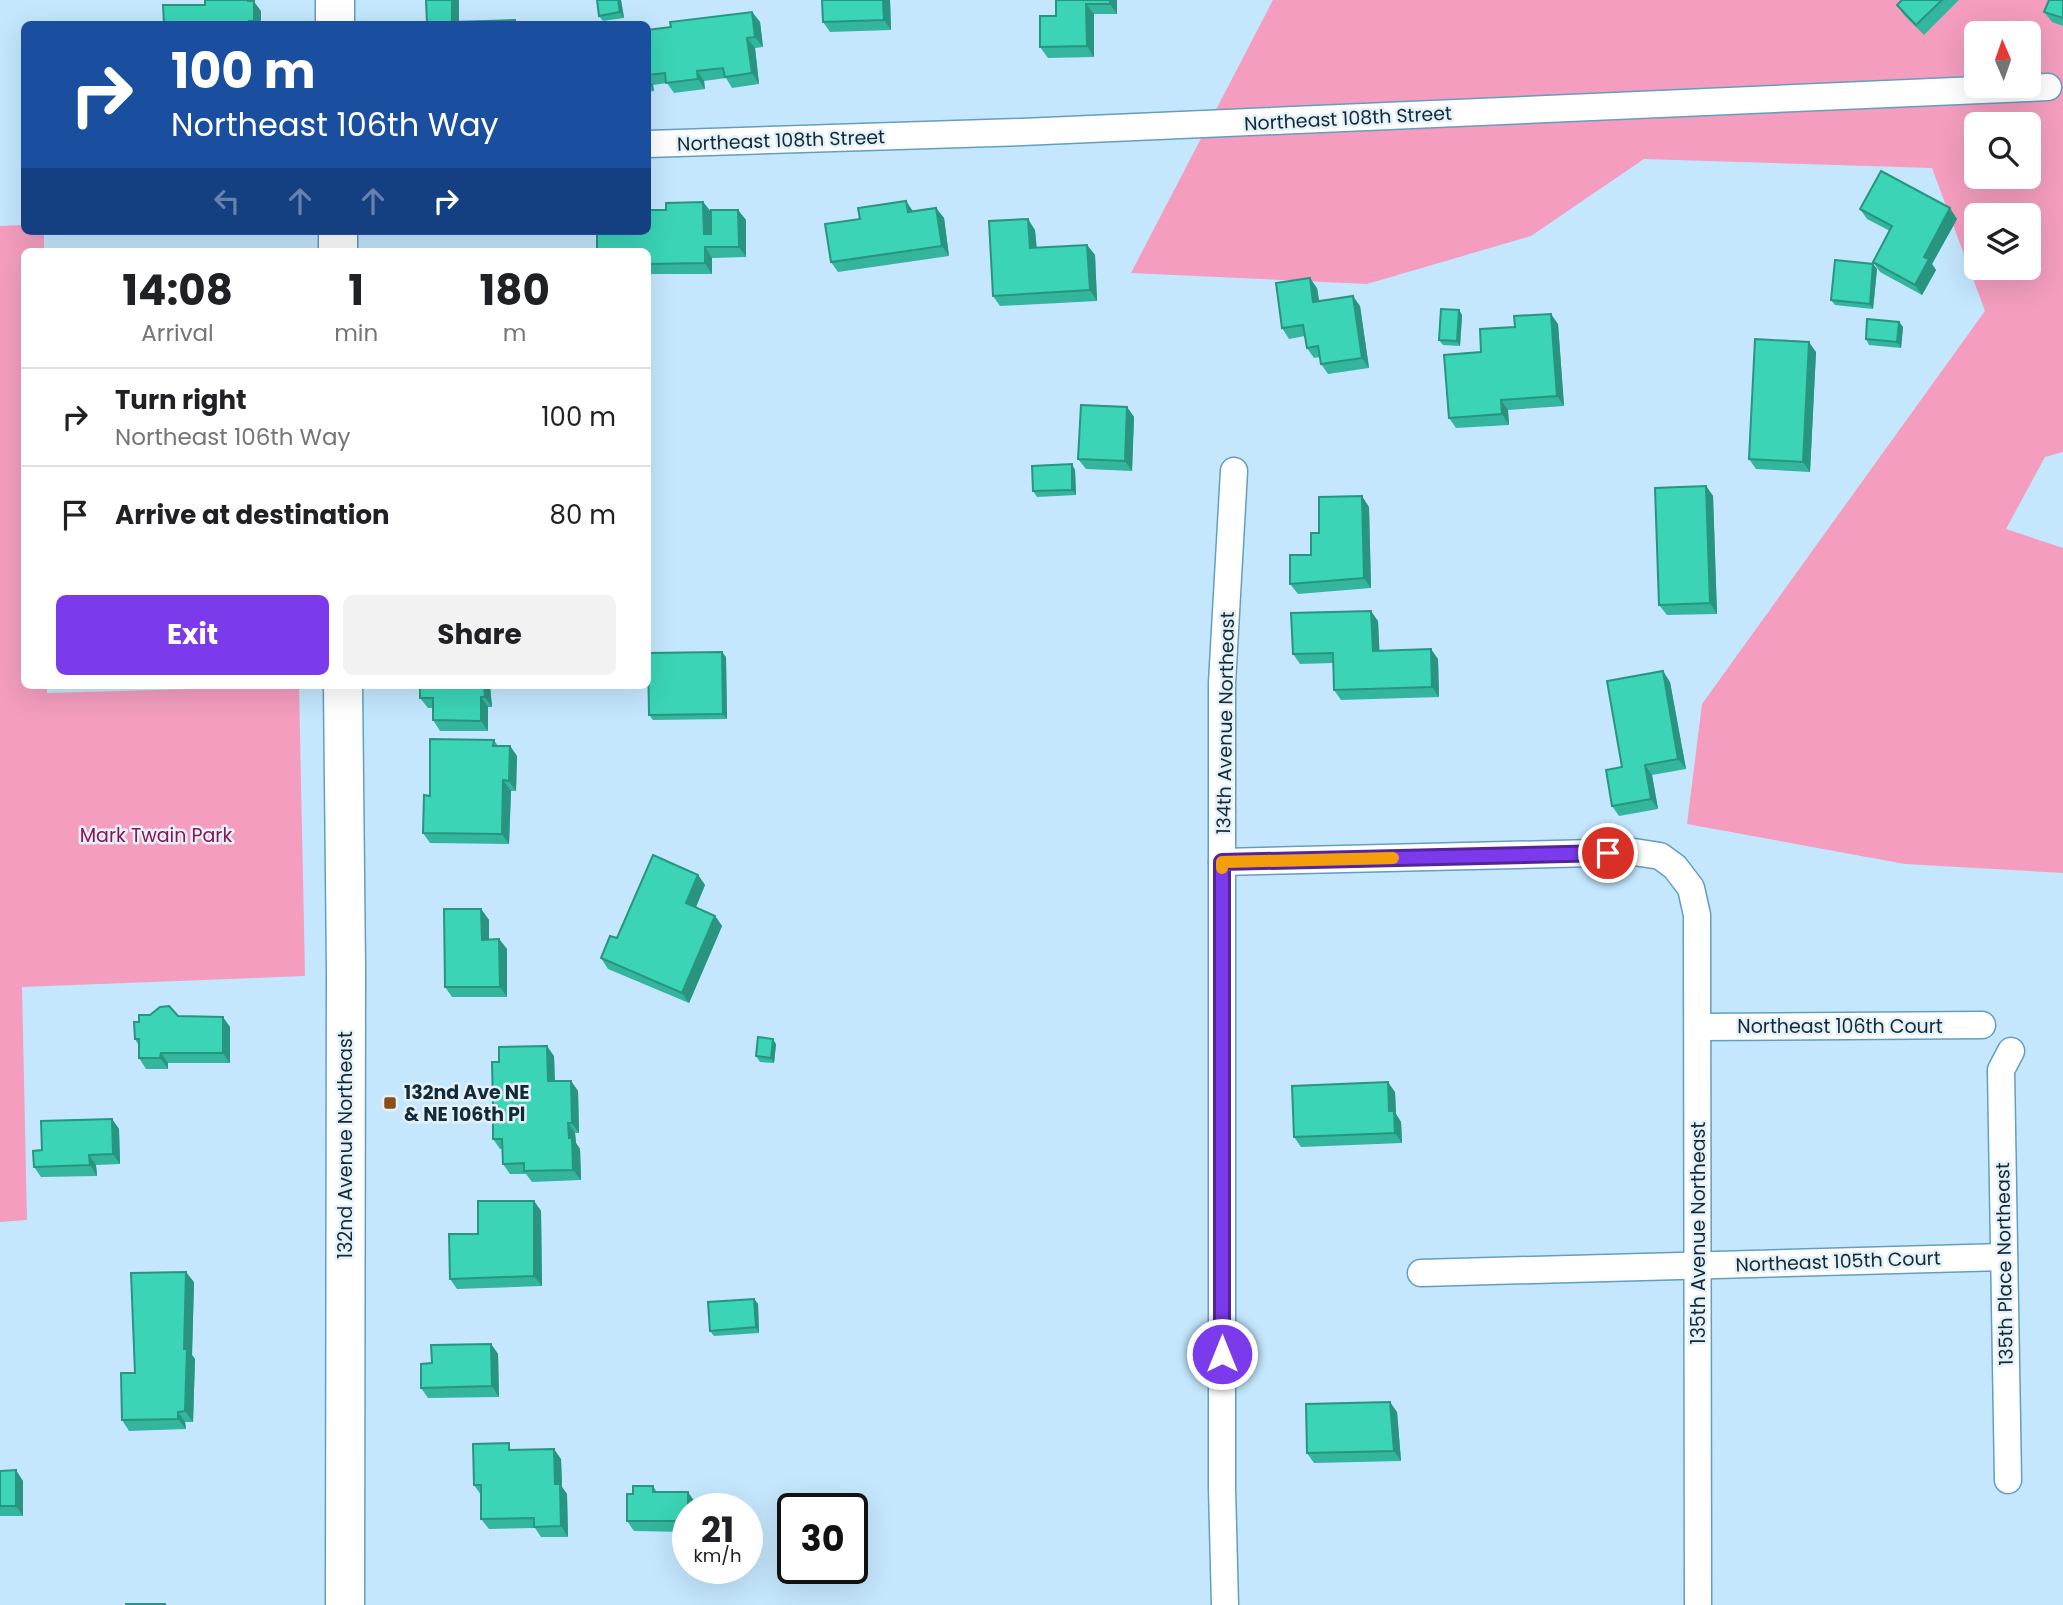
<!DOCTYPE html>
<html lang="en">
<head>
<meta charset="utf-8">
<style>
  body { margin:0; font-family:Poppins,sans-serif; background:#f2f2f2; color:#202124; height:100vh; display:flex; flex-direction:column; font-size:26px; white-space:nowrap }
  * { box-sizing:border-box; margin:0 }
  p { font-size:23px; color:#757577 }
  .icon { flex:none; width:38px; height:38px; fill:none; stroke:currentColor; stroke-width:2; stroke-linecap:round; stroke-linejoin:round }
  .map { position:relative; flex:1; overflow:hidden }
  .side { position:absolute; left:21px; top:248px; width:630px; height:441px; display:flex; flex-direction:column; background:#fff; border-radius:10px; box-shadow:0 7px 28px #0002 }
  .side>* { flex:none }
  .banner { position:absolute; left:21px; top:21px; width:630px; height:214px; border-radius:10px; box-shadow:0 7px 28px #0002; background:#1a4fa0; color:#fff; overflow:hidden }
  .needle { width:46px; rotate:358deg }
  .fabs { position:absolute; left:1964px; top:21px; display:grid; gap:14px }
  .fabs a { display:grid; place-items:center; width:77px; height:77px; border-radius:10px; background:#fff; box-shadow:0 7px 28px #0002; font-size:35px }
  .speed { position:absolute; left:672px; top:1493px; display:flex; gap:14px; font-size:35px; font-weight:700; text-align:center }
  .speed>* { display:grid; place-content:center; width:91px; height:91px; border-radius:50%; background:#fff; box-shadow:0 7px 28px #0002; line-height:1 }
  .speed small { font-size:18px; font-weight:400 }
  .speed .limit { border:4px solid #111; border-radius:10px; background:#fff; color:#111 }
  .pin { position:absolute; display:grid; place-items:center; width:60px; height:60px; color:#fff; margin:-30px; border:4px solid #fff; border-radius:50%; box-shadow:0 2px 7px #0007 }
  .me { position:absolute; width:77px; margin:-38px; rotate:0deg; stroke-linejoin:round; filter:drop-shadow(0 0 5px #0008) }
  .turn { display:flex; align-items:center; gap:24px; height:147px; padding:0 35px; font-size:32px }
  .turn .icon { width:91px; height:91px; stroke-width:2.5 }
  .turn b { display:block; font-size:49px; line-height:60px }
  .lanes { display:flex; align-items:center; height:66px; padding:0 35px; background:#0003; justify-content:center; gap:35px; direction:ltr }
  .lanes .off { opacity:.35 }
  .eta { display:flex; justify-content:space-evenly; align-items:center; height:119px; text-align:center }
  .eta b { font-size:42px; font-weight:700; line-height:49px }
  .button { display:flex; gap:14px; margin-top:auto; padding:14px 35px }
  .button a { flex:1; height:80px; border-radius:10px; background:#7c3aed; color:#fff; font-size:28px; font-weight:700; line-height:80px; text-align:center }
  .button a+a { background:#f2f2f2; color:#202124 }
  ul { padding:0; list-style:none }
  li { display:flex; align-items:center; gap:21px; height:98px; padding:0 35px; border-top:2px solid #e0e0e0 }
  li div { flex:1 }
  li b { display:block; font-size:26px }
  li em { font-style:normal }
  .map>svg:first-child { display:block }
  .green { fill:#f49dbe; fill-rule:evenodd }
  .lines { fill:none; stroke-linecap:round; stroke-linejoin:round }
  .street-casing { stroke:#639ec0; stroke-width:29 }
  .secondary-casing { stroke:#639ec0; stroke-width:41 }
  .street { stroke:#fff; stroke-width:26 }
  .secondary { stroke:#fff; stroke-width:38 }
  .wall { fill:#33b69d }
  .shaded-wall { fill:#29947f }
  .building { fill:#3bd4b6; stroke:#29947f; stroke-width:2 }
  .route-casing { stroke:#51269a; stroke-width:18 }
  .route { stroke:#7c3aed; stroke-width:12 }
  .slow { stroke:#f59e0b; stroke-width:12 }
  .poi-dot { fill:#8d4d16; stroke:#e5f1f8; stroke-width:2.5 }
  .labels { text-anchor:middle; stroke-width:5; stroke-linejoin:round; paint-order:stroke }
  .street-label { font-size:19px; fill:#122a38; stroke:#e5f1f8 }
  .park-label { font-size:19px; fill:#891551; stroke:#e5f1f8 }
  .poi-label { font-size:19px; font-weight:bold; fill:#122a38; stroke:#e5f1f8; text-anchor:start }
</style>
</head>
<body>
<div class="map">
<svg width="2063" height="1605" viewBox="0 0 2063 1605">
  <rect width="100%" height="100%" fill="#c4e7fe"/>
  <g class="green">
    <path d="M1273 0H2063V452L2045 457 2006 529 2063 548V873L1905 864 1687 824 1702 704 1985 311 1932 168 1644 159 1531 236 1367 284 1131 273ZM1976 33H2028V86H1976ZM1976 124H2028V177H1976ZM1976 215H2028V268H1976Z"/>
    <polygon points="24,225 24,231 44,231 44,252 24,252 24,686 47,686 47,693 299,686 305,976 22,987 27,1220 0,1222 0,226"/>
  </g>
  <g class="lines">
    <g class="street-casing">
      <g id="street">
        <polyline points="648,144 1022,132 2048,87"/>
        <polyline points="1222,862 1634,852 1660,856 1675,867 1691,888 1697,915 1698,1605"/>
        <polyline points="1698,1027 1982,1025"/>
        <polyline points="1421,1273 2004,1257"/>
        <polyline points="2008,1480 2001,1070 2011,1051"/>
        <polyline points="1225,1605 1222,1488 1222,683 1234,471"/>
      </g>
    </g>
    <g class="secondary-casing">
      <g id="secondary">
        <polyline points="335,0 335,24"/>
        <polyline points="338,231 338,252"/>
        <polyline points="343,686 346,969 345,1605"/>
      </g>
    </g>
    <use href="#street" class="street"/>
    <use href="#secondary" class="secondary"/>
  </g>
  <g class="wall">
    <polygon points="597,0 621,0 624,18 603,21 599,16"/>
    <polygon points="822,0 890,0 891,30 830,32 823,22"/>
    <polygon points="1056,0 1117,0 1117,14 1094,14 1094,57 1048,58 1040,47 1056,16"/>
    <polygon points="1902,0 1959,0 1924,35 1904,15 1897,5"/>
    <polygon points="2063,0 2063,26 2052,22 2044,12"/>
    <polygon points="752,12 760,22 763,47 755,48 759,84 732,88 726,78 704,81 705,89 674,93 667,83 653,85 654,91 648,92 648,30 671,27"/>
    <polygon points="906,201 913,211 936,208 944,218 949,256 838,272 831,262 860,219"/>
    <polygon points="703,202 711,212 711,234 738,210 746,220 746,257 712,258 712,274 648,274 648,252 666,210"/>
    <polygon points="1860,209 1957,219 1932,264 1936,270 1922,295 1880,272 1873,262 1890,231 1867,219"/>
    <polygon points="1035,230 1037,248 1087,245 1095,255 1097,301 1000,306 993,296"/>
    <polygon points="1873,264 1877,269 1873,309 1835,305 1831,300"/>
    <polygon points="1317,288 1319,301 1360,306 1369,368 1328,374 1321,364 1320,357 1314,358 1307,348 1305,336 1289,339 1282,328"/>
    <polygon points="1459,310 1462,315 1460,346 1443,345 1439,340"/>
    <polygon points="1899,322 1903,327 1901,348 1869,345 1866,339"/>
    <polygon points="1558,324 1564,406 1508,410 1509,425 1456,428 1449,418 1481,352"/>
    <polygon points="1816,352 1810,472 1756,469 1749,459"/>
    <polygon points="1127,407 1134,417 1132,471 1086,469 1078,459"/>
    <polygon points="1075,470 1076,495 1037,497 1033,491"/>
    <polygon points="1706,486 1713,496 1717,614 1667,615 1659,605"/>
    <polygon points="1369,507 1371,588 1298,594 1290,584 1311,555 1319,533"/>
    <polygon points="1378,621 1379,651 1438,659 1439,697 1341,700 1334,690 1333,663 1300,664 1293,654"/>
    <polygon points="726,657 727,719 653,720 649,715"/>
    <polygon points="1670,682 1686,769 1652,775 1658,809 1619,816 1612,806 1622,767"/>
    <polygon points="420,686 490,686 492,707 488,707 488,731 440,731 433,720 433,708 428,708 420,698"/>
    <polygon points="494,740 498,746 510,746 517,756 516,791 511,791 509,844 430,843 423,833 430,796"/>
    <polygon points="698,875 705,885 696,907 715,916 722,926 689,1003 608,969 601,958 617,938"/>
    <polygon points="481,909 489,920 489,939 499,939 507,949 507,997 452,997 445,987"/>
    <polygon points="178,1016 230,1027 230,1063 168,1063 168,1069 146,1069 139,1058 139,1046 135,1039 139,1022"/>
    <polygon points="776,1044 774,1063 760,1062 756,1056"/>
    <polygon points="554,1056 555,1081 571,1081 578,1091 579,1133 575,1133 576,1143 580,1149 581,1180 532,1182 526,1174 510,1174 503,1164 502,1149 500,1149 493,1139 499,1119 499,1115 493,1107"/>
    <polygon points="1395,1092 1396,1114 1401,1122 1402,1143 1301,1147 1294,1137"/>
    <polygon points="112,1119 119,1129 120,1164 96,1165 97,1176 41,1177 34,1167 42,1150"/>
    <polygon points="534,1201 541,1211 542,1286 457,1289 450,1279 478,1234"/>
    <polygon points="194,1282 192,1355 195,1359 193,1422 185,1422 186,1429 129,1431 122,1420 135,1373"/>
    <polygon points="754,1299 758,1304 759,1333 714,1336 710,1331"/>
    <polygon points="491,1344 498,1354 499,1397 428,1398 421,1388 432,1363"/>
    <polygon points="1397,1412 1401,1461 1314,1463 1307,1453"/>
    <polygon points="514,1450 561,1459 562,1487 567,1494 568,1537 541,1537 535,1528 489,1529 481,1519 481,1495 474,1485"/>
    <polygon points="0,1471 23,1481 23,1516 0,1516"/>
    <polygon points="653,1486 657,1492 695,1502 688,1508 688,1532 634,1531 627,1521 633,1494"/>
  </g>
  <g class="shaded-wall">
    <polygon points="248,0 255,0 255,3 261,11 261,24 257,24 254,21"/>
    <polygon points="452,0 459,0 459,24 452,22"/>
    <polygon points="618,0 621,0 624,18 620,12"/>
    <polygon points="883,0 890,0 891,30 884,20"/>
    <polygon points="1110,0 1117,0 1117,14 1110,4"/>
    <polygon points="1086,4 1094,14 1094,57 1087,46"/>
    <polygon points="752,12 760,22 763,47 755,37"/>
    <polygon points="747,38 755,48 759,84 752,73"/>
    <polygon points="697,71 704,81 705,89 698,79"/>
    <polygon points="648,78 653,85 654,91 648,82"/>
    <polygon points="906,201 913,212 908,212"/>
    <polygon points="703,202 711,212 711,244 704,234"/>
    <polygon points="936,208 944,218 949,256 942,246"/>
    <polygon points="1950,208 1957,219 1932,264 1936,270 1922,295 1915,285 1924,257"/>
    <polygon points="738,210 746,220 746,257 739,247"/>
    <polygon points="1028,219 1035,230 1037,258 1030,248"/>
    <polygon points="1087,245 1095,255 1097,301 1090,290"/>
    <polygon points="705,247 712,258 712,274 705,263"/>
    <polygon points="1873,264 1877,269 1873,309 1870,304"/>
    <polygon points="1310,278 1317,288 1321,312 1313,302"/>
    <polygon points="1353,296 1360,306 1369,368 1362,358"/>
    <polygon points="1459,310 1462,315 1460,346 1457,341"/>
    <polygon points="1551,314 1558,324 1564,406 1557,396"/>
    <polygon points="1899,322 1903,327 1901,348 1897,342"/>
    <polygon points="1809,342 1816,352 1810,472 1803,462"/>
    <polygon points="1501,400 1508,410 1509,425 1502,414"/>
    <polygon points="1127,407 1134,417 1132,471 1125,461"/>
    <polygon points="1072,464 1075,470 1076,495 1072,490"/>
    <polygon points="1706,486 1713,496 1717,614 1710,603"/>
    <polygon points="1362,496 1369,507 1371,588 1364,578"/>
    <polygon points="1371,611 1378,621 1380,661 1373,651"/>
    <polygon points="1431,649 1438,659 1439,697 1432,687"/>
    <polygon points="722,652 726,657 727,719 723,714"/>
    <polygon points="1663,671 1670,682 1686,769 1678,759"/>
    <polygon points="484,686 490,686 492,707 485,697"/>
    <polygon points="481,697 488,707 488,731 481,721"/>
    <polygon points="510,746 517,756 516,791 509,781"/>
    <polygon points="1645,765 1652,775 1658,809 1651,799"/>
    <polygon points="503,780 511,791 509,844 502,834"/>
    <polygon points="698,875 705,885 693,914 686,903"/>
    <polygon points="481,909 489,920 489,950 482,940"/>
    <polygon points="715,916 722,926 689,1003 682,993"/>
    <polygon points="499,939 507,949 507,997 500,987"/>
    <polygon points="223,1017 230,1027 230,1063 223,1053"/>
    <polygon points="773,1039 776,1044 774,1063 771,1058"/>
    <polygon points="547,1046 554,1056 555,1091 548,1081"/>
    <polygon points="161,1053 168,1063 168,1069 160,1058"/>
    <polygon points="571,1081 578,1091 579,1133 572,1123"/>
    <polygon points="1388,1082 1395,1092 1396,1114 1401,1122 1402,1143 1395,1133 1389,1111"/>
    <polygon points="112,1119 119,1129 120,1164 113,1154"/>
    <polygon points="568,1123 575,1133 576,1143 580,1149 581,1180 573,1170 569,1138"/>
    <polygon points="89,1155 96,1165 97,1176 90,1165"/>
    <polygon points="534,1201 541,1211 542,1286 534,1276"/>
    <polygon points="186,1272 194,1282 192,1355 195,1359 193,1422 185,1411 184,1349"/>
    <polygon points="754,1299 758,1304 759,1333 756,1327"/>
    <polygon points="491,1344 498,1354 499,1397 492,1386"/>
    <polygon points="1390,1402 1397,1412 1401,1461 1394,1451"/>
    <polygon points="178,1412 185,1422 186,1429 178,1419"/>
    <polygon points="554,1449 561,1459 562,1487 567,1494 568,1537 561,1526 555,1484"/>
    <polygon points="16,1470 23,1481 23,1516 16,1506"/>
    <polygon points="688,1492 695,1502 695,1508 688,1508"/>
  </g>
  <g class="building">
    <polygon points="205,0 248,0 248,1 254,1 254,21 249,21 249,24 164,24 163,5 205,5"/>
    <polygon points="426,0 452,0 452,22 515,20 515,24 427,24"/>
    <polygon points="597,0 618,0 620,12 599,16"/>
    <polygon points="822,0 883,0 884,20 823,22"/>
    <polygon points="1056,0 1110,0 1110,4 1086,4 1087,46 1040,47 1040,16 1056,16"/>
    <polygon points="1902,0 1942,0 1916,25 1897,5"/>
    <polygon points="2049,0 2063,0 2063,18 2044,12"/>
    <polygon points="752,12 755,37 747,38 752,73 725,77 723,68 697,71 698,79 666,83 665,73 648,75 648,30 671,27 670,22"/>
    <polygon points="641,22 642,24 622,24"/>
    <polygon points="1881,171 1950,208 1924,257 1929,259 1915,285 1873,262 1892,226 1860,209"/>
    <polygon points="906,201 908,212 936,208 942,246 831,262 825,224 860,219 858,208"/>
    <polygon points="703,202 704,234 711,234 711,210 738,210 739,247 705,247 705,263 648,264 648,252 597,252 597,231 648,231 648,210 666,210 666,203"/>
    <polygon points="1028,219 1030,248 1087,245 1090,290 993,296 989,221"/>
    <polygon points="1835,260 1873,264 1870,304 1831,300"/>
    <polygon points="1310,278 1313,302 1353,296 1362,358 1321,364 1318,346 1307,348 1303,325 1282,328 1276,283"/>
    <polygon points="1441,309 1459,310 1457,341 1439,340"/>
    <polygon points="1551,314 1557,396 1501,400 1502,414 1449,418 1444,355 1481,352 1480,329 1515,327 1514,316"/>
    <polygon points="1867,319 1899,322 1897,342 1866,339"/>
    <polygon points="1755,339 1809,342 1803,462 1749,459"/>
    <polygon points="1081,405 1127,407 1125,461 1078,459"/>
    <polygon points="1072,464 1072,490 1033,491 1032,466"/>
    <polygon points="1706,486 1710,603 1659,605 1655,488"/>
    <polygon points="1362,496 1364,578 1290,584 1290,555 1311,555 1311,533 1319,533 1319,497"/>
    <polygon points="1371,611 1373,651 1431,649 1432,687 1334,690 1333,653 1293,654 1291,613"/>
    <polygon points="722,652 723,714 649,715 648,653"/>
    <polygon points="1663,671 1678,759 1645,765 1651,799 1612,806 1606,770 1622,767 1607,681"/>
    <polygon points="420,686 484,686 485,697 481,697 481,721 433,720 433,698 420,698"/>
    <polygon points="430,739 494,740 493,746 510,746 509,781 503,780 502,834 423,833 424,795 430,796"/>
    <polygon points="653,855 698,875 686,903 715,916 682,993 601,958 610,936 617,938"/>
    <polygon points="444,909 481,909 482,940 499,939 500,987 445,987"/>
    <polygon points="169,1006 178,1016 223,1017 223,1053 161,1053 160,1058 139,1058 139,1039 135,1039 134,1022 139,1022 139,1015 150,1015 160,1007"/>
    <polygon points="758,1037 773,1039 771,1058 756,1056"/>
    <polygon points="547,1046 548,1081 571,1081 572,1123 568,1123 569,1138 572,1138 573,1170 524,1171 524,1163 503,1164 502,1139 493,1139 493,1119 499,1119 498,1107 493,1107 492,1062 499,1062 499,1047"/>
    <polygon points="1388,1082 1389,1111 1394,1111 1395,1133 1294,1137 1292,1086"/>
    <polygon points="112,1119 113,1154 89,1155 90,1165 34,1167 33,1151 42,1150 41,1121"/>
    <polygon points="478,1201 534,1201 534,1276 450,1279 449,1234 478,1234"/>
    <polygon points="186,1272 184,1349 187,1349 185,1411 178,1412 178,1419 122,1420 121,1373 135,1373 131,1273"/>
    <polygon points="754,1299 756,1327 710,1331 708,1302"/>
    <polygon points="491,1344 492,1386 421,1388 421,1364 432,1363 431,1345"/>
    <polygon points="1390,1402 1394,1451 1307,1453 1306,1404"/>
    <polygon points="509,1443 509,1450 554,1449 555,1484 560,1484 561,1526 534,1527 534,1518 481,1519 481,1485 474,1485 473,1444"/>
    <polygon points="16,1470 16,1506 0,1506 0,1471"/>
    <polygon points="633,1486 653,1486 653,1492 688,1492 688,1521 627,1521 627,1494 633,1494"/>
    <rect x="126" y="1604" width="39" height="1"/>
  </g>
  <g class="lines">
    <g class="route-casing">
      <polyline id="route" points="1222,1354 1222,862 1608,853"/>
    </g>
    <use href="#route" class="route"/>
    <polyline class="slow" points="1222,868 1222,862 1393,858"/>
  </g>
  <rect class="poi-dot" x="383" y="1096" width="14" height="14" rx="3.5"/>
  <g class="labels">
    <g class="street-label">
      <text transform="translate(1348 118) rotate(-3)" y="7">Northeast 108th Street</text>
      <text transform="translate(781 140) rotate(-2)" y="7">Northeast 108th Street</text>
      <text transform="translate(1225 723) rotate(-89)" y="7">134th Avenue Northeast</text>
      <text x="1840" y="1033">Northeast 106th Court</text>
      <text transform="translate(345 1145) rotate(-90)" y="7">132nd Avenue Northeast</text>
      <text transform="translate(1698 1233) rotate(-90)" y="7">135th Avenue Northeast</text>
      <text transform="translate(1838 1261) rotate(-2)" y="7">Northeast 105th Court</text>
      <text transform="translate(2004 1264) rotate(-91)" y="7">135th Place Northeast</text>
    </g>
    <g class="park-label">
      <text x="156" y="842">Mark Twain Park</text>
    </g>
    <g class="poi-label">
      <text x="404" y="1099">132nd Ave NE<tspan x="404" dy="22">&amp; NE 106th Pl</tspan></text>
    </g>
  </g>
</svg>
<div class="fabs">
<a><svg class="needle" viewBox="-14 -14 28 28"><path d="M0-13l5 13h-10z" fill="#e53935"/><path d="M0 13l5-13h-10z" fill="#757577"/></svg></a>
<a><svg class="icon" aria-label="search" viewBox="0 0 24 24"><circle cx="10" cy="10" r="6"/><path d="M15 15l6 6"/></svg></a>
<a><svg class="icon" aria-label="layers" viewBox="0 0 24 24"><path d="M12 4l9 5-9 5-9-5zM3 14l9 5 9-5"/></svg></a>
</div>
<div class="speed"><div>21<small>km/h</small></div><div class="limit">30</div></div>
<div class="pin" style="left:1608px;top:853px;background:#d93025"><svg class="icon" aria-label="arrive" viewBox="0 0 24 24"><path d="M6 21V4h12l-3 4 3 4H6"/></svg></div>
<svg class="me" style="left:1222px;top:1354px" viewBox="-20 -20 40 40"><circle r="17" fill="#7c3aed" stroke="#fff" stroke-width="3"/><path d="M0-11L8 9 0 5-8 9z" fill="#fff"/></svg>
<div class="banner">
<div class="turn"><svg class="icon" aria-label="right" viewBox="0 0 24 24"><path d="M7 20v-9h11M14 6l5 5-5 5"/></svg><div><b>100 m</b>Northeast 106th Way</div></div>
<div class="lanes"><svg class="icon off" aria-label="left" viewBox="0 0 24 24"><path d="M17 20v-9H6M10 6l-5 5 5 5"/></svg><svg class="icon off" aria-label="ahead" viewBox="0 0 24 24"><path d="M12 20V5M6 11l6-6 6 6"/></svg><svg class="icon off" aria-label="ahead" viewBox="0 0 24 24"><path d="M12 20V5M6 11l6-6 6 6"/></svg><svg class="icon" aria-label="right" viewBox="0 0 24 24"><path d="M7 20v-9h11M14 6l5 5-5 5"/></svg></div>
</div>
<section class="side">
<div class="eta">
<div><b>14:08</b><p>Arrival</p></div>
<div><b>1</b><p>min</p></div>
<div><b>180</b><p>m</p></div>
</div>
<ul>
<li><svg class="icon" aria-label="right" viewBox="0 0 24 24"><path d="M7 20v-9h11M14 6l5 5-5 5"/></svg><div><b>Turn right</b><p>Northeast 106th Way</p></div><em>100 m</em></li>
<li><svg class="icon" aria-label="arrive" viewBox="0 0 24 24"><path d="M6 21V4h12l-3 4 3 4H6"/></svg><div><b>Arrive at destination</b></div><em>80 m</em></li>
</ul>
<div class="button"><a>Exit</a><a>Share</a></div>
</section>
</div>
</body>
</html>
